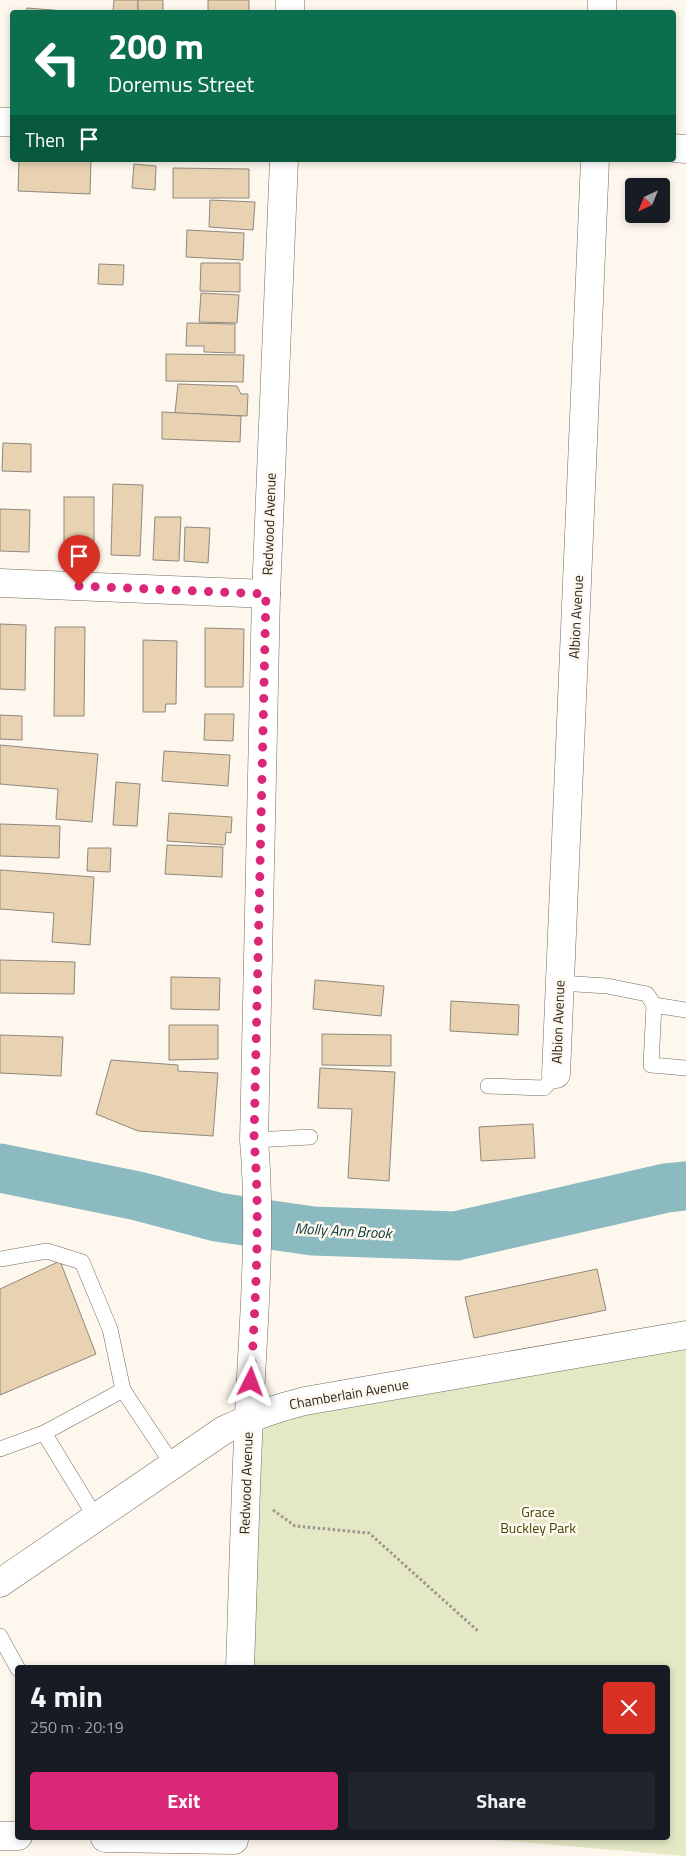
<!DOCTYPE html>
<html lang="en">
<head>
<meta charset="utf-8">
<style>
  body { margin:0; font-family:"Titillium Web",sans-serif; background:#20242c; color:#f1f3f6; height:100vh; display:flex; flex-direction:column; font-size:19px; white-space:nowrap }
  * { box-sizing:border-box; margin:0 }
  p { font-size:16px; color:#9ea1a6 }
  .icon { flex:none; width:28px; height:28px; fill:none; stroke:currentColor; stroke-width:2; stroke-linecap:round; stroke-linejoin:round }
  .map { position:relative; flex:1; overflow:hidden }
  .sheet { position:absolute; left:15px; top:1665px; width:655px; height:175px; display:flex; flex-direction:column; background:#171b24; border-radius:5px; box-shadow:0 2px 8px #0003 }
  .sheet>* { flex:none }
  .hud { position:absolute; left:10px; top:10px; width:666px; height:152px; border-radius:5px; box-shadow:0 2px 8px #0003; background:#0b6e4f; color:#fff; overflow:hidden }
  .needle { width:32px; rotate:223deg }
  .tools { position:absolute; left:625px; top:178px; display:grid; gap:10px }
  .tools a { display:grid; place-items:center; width:45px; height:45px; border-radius:5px; background:#171b24; box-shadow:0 2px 8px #0003; font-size:25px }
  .pin { position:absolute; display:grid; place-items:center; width:42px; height:42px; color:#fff; margin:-51px -21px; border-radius:50% 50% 50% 0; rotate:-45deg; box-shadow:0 0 5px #0007 }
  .pin .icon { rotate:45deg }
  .me { position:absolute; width:55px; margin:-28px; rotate:3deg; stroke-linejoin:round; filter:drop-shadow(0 0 4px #0008) }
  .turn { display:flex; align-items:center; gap:18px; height:105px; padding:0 15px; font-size:22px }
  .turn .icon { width:65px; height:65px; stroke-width:2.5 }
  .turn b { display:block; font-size:35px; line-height:42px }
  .then { display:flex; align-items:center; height:48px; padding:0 15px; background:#0003; gap:10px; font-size:19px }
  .round { display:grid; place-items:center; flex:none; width:52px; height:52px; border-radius:5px; background:#20242c }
  .headline { display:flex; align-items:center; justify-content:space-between; height:85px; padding:0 15px }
  h1 { font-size:30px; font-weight:700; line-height:38px }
  .primary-button { display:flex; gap:10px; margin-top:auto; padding:10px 15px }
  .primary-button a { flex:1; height:58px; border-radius:5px; background:#db2777; color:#fff; font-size:20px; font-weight:700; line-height:58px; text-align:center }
  .primary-button a+a { background:#20242c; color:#f1f3f6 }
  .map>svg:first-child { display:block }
  .green { fill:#e4e8c4 }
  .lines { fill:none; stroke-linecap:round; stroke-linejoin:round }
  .river { stroke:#8cbac1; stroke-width:49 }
  .building { fill:#e8d2b1; stroke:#8f887d }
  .service-casing { stroke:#736c61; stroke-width:16 }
  .minor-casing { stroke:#736c61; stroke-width:29 }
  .path { stroke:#9c978f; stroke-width:3; stroke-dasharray:2.5 2.5; stroke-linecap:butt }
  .service { stroke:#fff; stroke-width:15 }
  .minor { stroke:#fff; stroke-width:28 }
  .route { stroke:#db2777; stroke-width:9; stroke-dasharray:0 16.2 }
  .labels { text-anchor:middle; stroke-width:5; stroke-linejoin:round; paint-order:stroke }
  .street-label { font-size:14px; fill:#2a2722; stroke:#fef7ed }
  .park-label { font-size:14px; fill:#444607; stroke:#fef7ed }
  .water-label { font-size:15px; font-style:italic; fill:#08363c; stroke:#fef7ed }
</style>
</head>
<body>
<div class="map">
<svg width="686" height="1856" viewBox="0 0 686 1856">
  <rect width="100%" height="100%" fill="#fef7ed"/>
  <polygon class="green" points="686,1343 686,1856 472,1838 668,1838 668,1668 244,1668 250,1424"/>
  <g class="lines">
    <polyline class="river" points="0,1168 138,1196 217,1217 313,1231 456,1236 666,1188 686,1186"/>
  </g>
  <g class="building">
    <polygon points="114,0 138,0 138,11 113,11"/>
    <polygon points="138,0 163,0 163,12 138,11"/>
    <rect x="208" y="0" width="41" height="12"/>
    <polygon points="27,8 65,11 65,12 26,12"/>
    <polygon points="19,160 91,160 90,194 18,191"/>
    <polygon points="134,164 156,166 155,190 132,188"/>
    <polygon points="173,168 249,169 249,198 173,198"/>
    <polygon points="210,200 255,202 253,230 209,227"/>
    <polygon points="187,230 244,233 243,260 186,257"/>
    <polygon points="201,263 240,263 240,292 200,291"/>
    <polygon points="99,264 124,265 123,285 98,284"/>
    <polygon points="201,293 239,295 237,323 199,322"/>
    <polygon points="187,323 235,324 235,353 204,352 204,346 186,346"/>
    <polygon points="166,354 244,355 243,382 166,381"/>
    <polygon points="178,384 237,386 241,394 248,394 247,416 175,413"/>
    <polygon points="162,412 241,416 240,442 162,439"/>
    <polygon points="3,443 31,444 31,472 2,471"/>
    <polygon points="113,484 143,485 140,556 111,555"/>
    <rect x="64" y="497" width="30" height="60"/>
    <polygon points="0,509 30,510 29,552 0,551"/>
    <polygon points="155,517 181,517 179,561 153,560"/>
    <polygon points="185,527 210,528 208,563 184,561"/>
    <polygon points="0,624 26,625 25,690 0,689"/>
    <polygon points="55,627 85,627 84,716 54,716"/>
    <polygon points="205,628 244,629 243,687 205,687"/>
    <polygon points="143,640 177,641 176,704 166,704 165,712 143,712"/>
    <polygon points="205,714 234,714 233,741 204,740"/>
    <polygon points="0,715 22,716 22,740 0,739"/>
    <polygon points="0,745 98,754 92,822 56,819 58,789 0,784"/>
    <polygon points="164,751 230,755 228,786 162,781"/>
    <polygon points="116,782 140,784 137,826 113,825"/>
    <polygon points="169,813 232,817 231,833 226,832 225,845 167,841"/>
    <polygon points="0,824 60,826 59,858 0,856"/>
    <polygon points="167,845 223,847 222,877 165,874"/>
    <polygon points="88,848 111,848 110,872 87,871"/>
    <polygon points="0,870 94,877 90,945 52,942 54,913 0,909"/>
    <polygon points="0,960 75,962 74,994 0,993"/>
    <polygon points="171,977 220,978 219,1010 171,1009"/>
    <polygon points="315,980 384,986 381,1016 313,1009"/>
    <polygon points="451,1001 519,1005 518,1035 450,1031"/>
    <polygon points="169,1025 218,1025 218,1059 169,1060"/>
    <polygon points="322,1034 391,1035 391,1066 322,1065"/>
    <polygon points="0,1035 63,1037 61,1076 0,1073"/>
    <polygon points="111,1060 178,1065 178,1071 218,1073 213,1136 138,1131 96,1114"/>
    <polygon points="320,1068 395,1072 389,1181 348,1178 352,1109 318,1108"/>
    <polygon points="533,1124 535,1158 481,1161 479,1127"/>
    <polygon points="60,1261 96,1354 0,1395 0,1289"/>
    <polygon points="597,1269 606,1310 474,1338 465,1297"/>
  </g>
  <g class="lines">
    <g class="service-casing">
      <g id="service">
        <polyline points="560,983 607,986 647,994 654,1005"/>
        <polyline points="686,1010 654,1005 651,1065 686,1068"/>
        <polyline points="488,1086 544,1088 556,1074"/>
        <polyline points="254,1140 310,1137"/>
        <polyline points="0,1259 47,1251 82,1262 110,1329 123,1390 173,1465"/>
        <polyline points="44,1433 123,1390"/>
        <polyline points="0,1449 44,1433 96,1518"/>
        <polyline points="0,1636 18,1669"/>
      </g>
    </g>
    <g class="minor-casing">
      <g id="minor">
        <polyline points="290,12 290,0"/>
        <polyline points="602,12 602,0"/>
        <polyline points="0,122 12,122"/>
        <polyline points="674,148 686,149"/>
        <polyline points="0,583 266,594"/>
        <polyline points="556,1074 595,160"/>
        <path d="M0 1583 224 1430C251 1417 276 1408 305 1401L686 1335"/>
        <path d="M240 1668C243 1584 245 1500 249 1417 253 1325 262 1233 254 1140L266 594 284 160"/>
        <polyline points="0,1836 18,1836"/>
        <polyline points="105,1838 234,1840"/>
      </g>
    </g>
    <polyline class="path" points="273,1510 295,1526 369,1533 479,1632"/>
    <use href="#service" class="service"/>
    <use href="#minor" class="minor"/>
  </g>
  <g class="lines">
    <path class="route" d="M79 586 266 594 254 1140C261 1221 255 1301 251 1382"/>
  </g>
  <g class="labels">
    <g class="street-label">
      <text transform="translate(269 524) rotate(-88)" y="5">Redwood Avenue</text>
      <text transform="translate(576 617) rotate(-87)" y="5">Albion Avenue</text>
      <text transform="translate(558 1022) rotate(-88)" y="5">Albion Avenue</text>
      <text transform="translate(349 1394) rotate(-10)" y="5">Chamberlain Avenue</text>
      <text transform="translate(246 1483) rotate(-88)" y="5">Redwood Avenue</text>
    </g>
    <g class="park-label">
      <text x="538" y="1517">Grace<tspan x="538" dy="16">Buckley Park</tspan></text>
    </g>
    <g class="water-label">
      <text transform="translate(343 1231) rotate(3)" y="5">Molly Ann Brook</text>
    </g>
  </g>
</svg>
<div class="tools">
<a><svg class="needle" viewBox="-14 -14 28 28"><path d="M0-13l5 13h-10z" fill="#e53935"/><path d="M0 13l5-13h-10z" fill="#9ea1a6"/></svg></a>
</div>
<div class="pin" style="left:79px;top:586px;background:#d93025"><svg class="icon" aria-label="arrive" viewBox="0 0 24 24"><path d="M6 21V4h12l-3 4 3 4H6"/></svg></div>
<svg class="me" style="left:251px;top:1382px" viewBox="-20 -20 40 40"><path d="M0-17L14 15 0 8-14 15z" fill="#db2777" stroke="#fff" stroke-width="4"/></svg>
<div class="hud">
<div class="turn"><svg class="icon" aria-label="left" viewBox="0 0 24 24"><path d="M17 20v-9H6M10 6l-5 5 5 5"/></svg><div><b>200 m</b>Doremus Street</div></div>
<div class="then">Then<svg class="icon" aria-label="arrive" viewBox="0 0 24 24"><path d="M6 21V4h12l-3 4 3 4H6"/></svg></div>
</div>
<section class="sheet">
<div class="headline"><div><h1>4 min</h1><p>250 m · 20:19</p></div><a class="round" style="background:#d93025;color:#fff"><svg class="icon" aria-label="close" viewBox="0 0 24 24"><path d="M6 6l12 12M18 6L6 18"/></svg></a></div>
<div class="primary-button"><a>Exit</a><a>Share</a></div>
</section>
</div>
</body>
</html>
